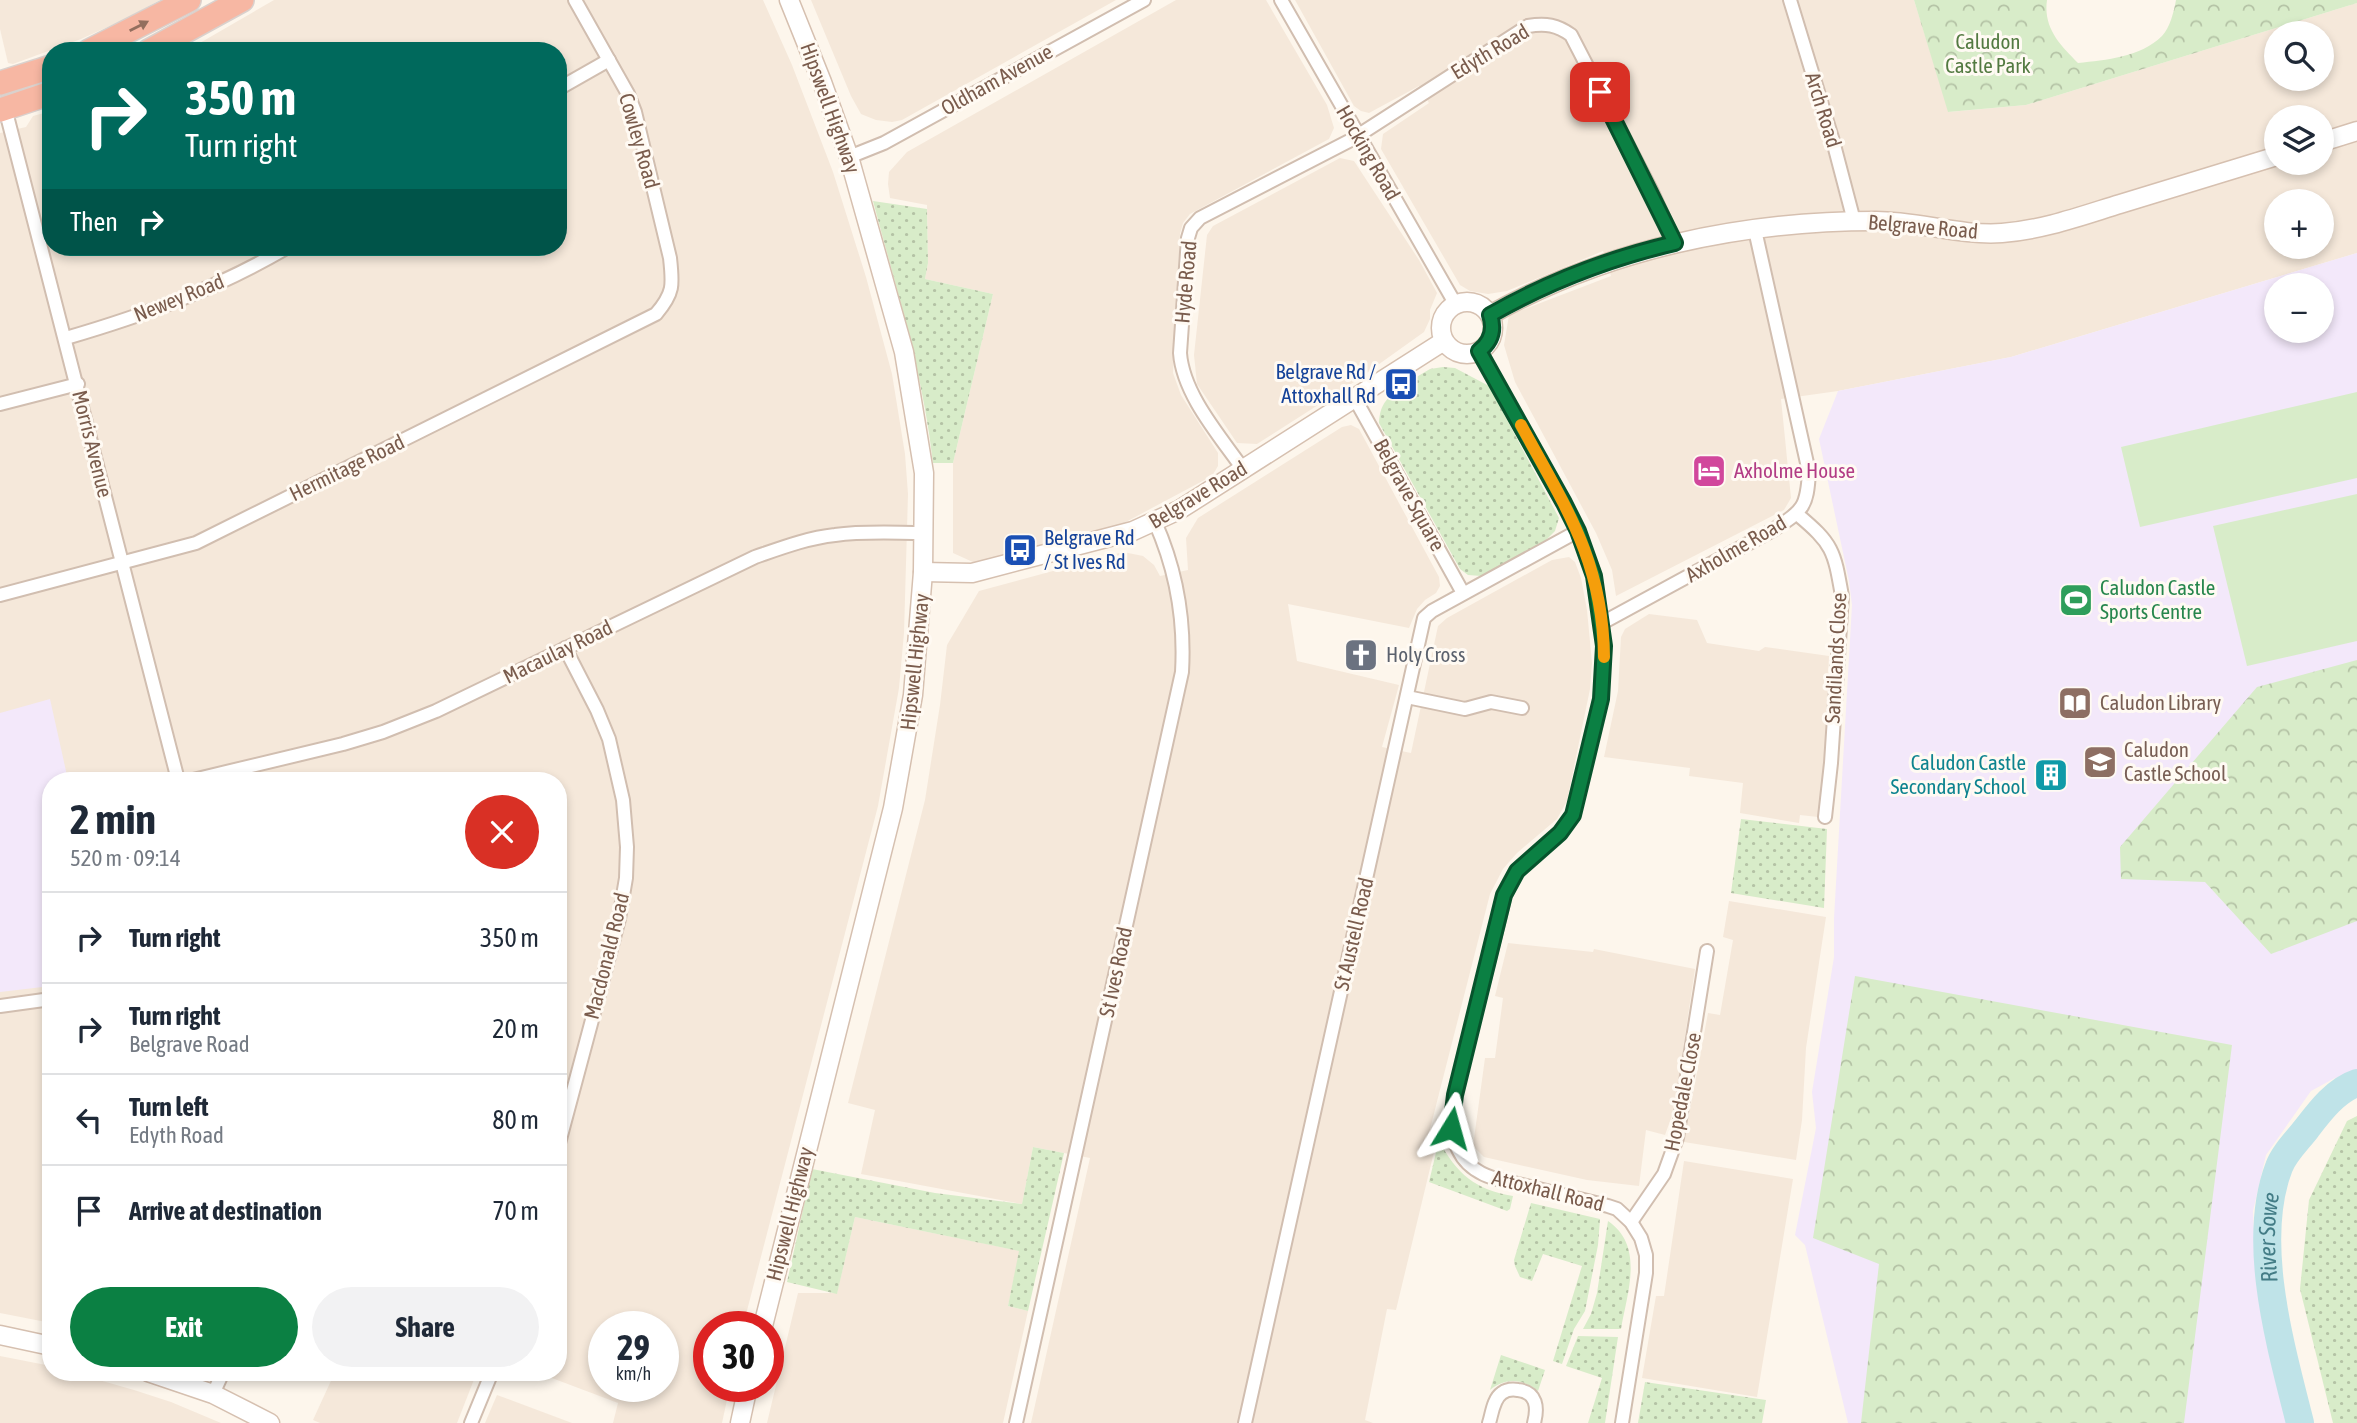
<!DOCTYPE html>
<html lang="en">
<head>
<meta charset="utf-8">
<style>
  body { margin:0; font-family:"Asap Condensed",sans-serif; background:#f2f2f3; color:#1f2937; height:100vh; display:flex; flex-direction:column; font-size:26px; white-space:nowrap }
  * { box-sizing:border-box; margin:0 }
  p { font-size:23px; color:#747a83 }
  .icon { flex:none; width:38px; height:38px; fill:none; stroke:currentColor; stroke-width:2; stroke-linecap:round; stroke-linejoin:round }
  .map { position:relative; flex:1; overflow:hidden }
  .drawer { position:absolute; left:42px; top:772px; width:525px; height:609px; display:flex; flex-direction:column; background:#fff; border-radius:28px; box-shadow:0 4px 10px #0003 }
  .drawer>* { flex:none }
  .hud { position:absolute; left:42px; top:42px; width:525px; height:214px; border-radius:28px; box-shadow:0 4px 10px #0003; background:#00695c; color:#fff; overflow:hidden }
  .buttons { position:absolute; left:2264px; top:21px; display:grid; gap:14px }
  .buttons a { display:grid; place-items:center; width:70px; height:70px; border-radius:50%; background:#fff; box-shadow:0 4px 10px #0003; font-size:35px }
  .speed { position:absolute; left:588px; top:1311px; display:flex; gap:14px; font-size:35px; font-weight:700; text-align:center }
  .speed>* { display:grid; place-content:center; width:91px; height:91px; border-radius:50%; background:#fff; box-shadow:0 4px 10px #0003; line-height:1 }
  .speed small { font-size:18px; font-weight:400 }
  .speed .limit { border:10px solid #d22; background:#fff; color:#111 }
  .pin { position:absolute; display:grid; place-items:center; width:60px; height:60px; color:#fff; margin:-30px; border-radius:14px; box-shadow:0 4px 10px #0006 }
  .me { position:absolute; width:77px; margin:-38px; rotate:8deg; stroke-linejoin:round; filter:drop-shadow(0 0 5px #0008) }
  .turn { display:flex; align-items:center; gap:24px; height:147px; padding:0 28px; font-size:32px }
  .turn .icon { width:91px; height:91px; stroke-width:2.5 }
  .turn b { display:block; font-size:49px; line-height:60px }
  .then { display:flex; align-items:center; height:66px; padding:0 28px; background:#0003; gap:14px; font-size:26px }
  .round { display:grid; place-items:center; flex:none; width:74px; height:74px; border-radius:37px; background:#f2f2f3 }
  .summary { display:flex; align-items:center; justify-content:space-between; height:119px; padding:0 28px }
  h1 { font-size:42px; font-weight:700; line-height:52px }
  .primary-button { display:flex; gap:14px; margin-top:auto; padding:14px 28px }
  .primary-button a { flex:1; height:80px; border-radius:42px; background:#0b8043; color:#fff; font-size:28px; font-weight:700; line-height:80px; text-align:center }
  .primary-button a+a { background:#f2f2f3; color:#1f2937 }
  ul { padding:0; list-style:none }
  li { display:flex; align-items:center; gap:21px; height:91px; padding:0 28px; border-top:2px solid #e0e1e3 }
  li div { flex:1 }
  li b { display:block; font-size:26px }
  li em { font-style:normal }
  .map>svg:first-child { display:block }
  .residential { fill:#f5e8da; fill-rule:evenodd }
  .education { fill:#f3e8fa; fill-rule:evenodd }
  .grass { fill:url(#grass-dots) }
  .park { fill:url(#park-crowns) }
  .pitch { fill:#d8ecc9 }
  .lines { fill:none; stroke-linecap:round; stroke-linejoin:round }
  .river { stroke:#bfe3e8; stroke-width:28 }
  .street-casing { stroke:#d1beb0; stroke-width:16 }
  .secondary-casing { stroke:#d6c0b0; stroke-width:21 }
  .highway-casing { stroke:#dad1cd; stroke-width:26 }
  .street { stroke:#fff; stroke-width:12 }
  .secondary { stroke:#fff; stroke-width:18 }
  .highway { stroke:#f7b7a3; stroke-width:23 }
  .oneway { fill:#936e5e }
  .route-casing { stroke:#07532c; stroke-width:18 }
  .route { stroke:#0b8043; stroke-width:12 }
  .slow { stroke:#f59e0b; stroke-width:12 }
  .labels { text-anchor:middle; stroke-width:6; stroke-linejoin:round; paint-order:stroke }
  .park-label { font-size:21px; fill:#537a41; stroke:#fffaf3 }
  .street-label { font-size:21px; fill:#7a5c4d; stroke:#fffaf3 }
  .transit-label { font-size:21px; fill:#164399; stroke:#fffaf3; text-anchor:end }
  .hotel-label { font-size:21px; fill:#b23c85; stroke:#fffaf3; text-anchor:start }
  .leisure-label { font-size:21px; fill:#27864d; stroke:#fffaf3; text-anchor:start }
  .worship-label { font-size:21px; fill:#5b616d; stroke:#fffaf3; text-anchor:start }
  .education-label { font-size:21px; fill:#785e54; stroke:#fffaf3; text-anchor:start }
  .culture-label { font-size:21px; fill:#0d838f; stroke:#fffaf3; text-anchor:end }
  .water-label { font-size:23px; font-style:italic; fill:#437c86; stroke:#fffaf3 }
</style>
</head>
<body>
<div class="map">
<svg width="2357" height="1423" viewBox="0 0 2357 1423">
  <defs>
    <pattern id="grass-dots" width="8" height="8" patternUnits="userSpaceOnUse" patternTransform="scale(1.75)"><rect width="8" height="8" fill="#d8ecc9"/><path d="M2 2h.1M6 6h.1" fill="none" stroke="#b4c2a5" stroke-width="1.8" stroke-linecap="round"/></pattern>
    <pattern id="park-crowns" width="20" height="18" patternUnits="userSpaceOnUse" patternTransform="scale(1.75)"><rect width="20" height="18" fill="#d8ecc9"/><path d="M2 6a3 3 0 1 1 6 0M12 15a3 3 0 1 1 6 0" fill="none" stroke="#b4c2a5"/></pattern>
  </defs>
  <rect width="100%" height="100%" fill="#fdf6ec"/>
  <g class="residential">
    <polygon points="0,0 160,0 121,21 81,39 13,64 8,63 0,29"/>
    <path d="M274 0H763L792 65 833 172 866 277 892 374 905 454 908 494 904 633 899 688 878 806 743 1326H709V1386H730L722 1423H613L618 1403 536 1372H558V780H51V1323L0 1313V133L26 127 33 116 51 111V247H558V51H186ZM604 1326H663V1386H604Z"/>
    <polygon points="811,0 1116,0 902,120 892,122 876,120 861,114 851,96"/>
    <polygon points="1176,0 1266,0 1327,105 1334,128 1329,139 1190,214 1183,223 1180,234 1173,373 1181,395 1218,453 1218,466 1212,476 1122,524 975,563 953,553 953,463 993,294 925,279 928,263 927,205 890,198 888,184 889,172 907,152"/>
    <path d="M1295 0H1914L1949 112 2026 105 2357 3V253L2011 357 1838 391 1781 399 1791 498 1784 510 1616 596 1612 570 1596 533 1515 382 1504 345 1509 315 1611 276 1603 251 1507 291 1488 294 1470 291 1460 285 1381 149 1383 134 1429 103 1419 86 1369 113 1361 111 1354 106ZM2277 33H2322V79H2277ZM2277 117H2322V163H2277ZM2277 201H2322V247H2277Z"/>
    <polygon points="1340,158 1354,161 1419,260 1437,293 1430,310 1430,319 1424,332 1354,382 1257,444 1237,443 1197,384 1194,355 1207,235 1213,226"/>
    <polygon points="1351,425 1359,429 1439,577 1440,586 1436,593 1425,600 1417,609 1409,628 1288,604 1297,661 1399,685 1382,747 1411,753 1438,626 1447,618 1552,560 1569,557 1575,562 1581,578 1587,610 1592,663 1590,689 1567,801 1557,819 1517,853 1503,869 1490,894 1430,1129 1439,1131 1396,1310 1387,1309 1365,1420 1373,1423 1031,1423 1090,1158 1033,1147 1022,1204 861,1174 875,1110 848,1103 925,800 940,705 947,645 979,591 1123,552 1143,556 1154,565 1160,576 1188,570 1186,538 1198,518 1342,427"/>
    <polygon points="1649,614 1697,620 1707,643 1759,651 1765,647 1829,656 1824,764 1818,817 1800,815 1799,823 1740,813 1743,783 1689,776 1690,768 1604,757 1618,691 1621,637 1625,629"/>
    <polygon points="1729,901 1826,917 1806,1048 1802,1120 1796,1160 1684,1142 1708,1013 1720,1015 1733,940 1723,937"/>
    <polygon points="1508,943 1593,952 1594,949 1695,969 1674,1110 1665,1135 1646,1130 1639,1186 1587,1180 1484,1157 1473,1146 1485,1058 1495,1058 1503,998 1495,996"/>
    <polygon points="1684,1161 1793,1179 1757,1397 1642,1378 1656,1296 1664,1296"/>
    <polygon points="855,1217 1020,1251 1008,1306 1028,1311 1003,1423 767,1423 798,1293 837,1293"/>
    <polygon points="0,1356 51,1366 51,1372 71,1372 134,1390 171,1402 221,1423 0,1423"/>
    <polygon points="335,1372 464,1372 475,1377 457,1423 320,1423 313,1420"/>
    <polygon points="497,1395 572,1423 485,1423"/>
  </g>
  <g class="education">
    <path d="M2357 253V1071L2335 1078 2311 1091 2266 1155 2253 1211 2256 1283 2290 1423H1848L1805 1245 1795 1235 1816 1128 1812 1092 1834 957V918L1852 605 1849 581 1819 439 1838 391 2011 357ZM2277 285H2322V331H2277Z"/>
    <polygon points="50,699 68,780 51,780 51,986 0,992 0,713"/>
  </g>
  <g class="grass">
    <path d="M873 201 927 209 928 263 925 279 993 294 953 463H933C923 373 896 288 873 201Z"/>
    <path d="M1443 367 1455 368 1489 386 1559 518 1555 531 1546 540 1481 576 1468 575 1460 569 1379 423C1380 408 1383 402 1395 392L1397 394 1415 382 1413 379 1430 369Z"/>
    <polygon points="1741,819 1827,829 1824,908 1731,893"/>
    <polygon points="2357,1116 2357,1423 2333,1423 2300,1289 2309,1200 2347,1121"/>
    <path d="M1439 1140C1456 1174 1476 1190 1513 1196L1510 1209 1507 1211 1429 1182Z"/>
    <polygon points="1033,1147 1064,1153 1028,1311 1008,1306 1019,1251 855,1217 837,1294 787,1282 812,1169 935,1193 1022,1204"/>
    <polygon points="1531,1203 1600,1219 1598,1245 1585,1311 1574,1329 1562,1364 1553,1361 1582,1266 1543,1254 1532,1281 1520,1277 1515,1266 1514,1260"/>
    <path d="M1608 1221C1645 1246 1627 1293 1621 1329H1583L1591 1314 1597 1293Z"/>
    <polygon points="1578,1336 1618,1337 1605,1423 1588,1423 1602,1378 1566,1366"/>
    <path d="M1501 1355 1545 1370 1538 1391C1523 1379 1506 1377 1490 1390Z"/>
    <polygon points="1645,1382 1766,1400 1762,1423 1638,1423"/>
  </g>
  <g class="park">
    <path d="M1914 0H2047C2043 28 2060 45 2078 63 2106 60 2141 57 2162 36 2170 28 2174 11 2176 0H2357V3L2026 105 1948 112Z"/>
    <polygon points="2357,660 2357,921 2271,954 2205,882 2121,879 2120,847 2257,687"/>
    <polygon points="1855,976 2232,1045 2184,1423 1861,1423 1879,1264 1813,1238"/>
  </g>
  <g class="pitch">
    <polygon points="2357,392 2357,478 2140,527 2121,447"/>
    <polygon points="2357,494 2357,641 2247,666 2213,526"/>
  </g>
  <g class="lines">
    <path class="river" id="s1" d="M2300 1423C2281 1347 2250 1242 2279 1167 2284 1153 2298 1140 2307 1128 2320 1111 2336 1090 2357 1083"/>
    <g class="street-casing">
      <g id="street">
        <polyline points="1281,0 1456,305"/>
        <polyline points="1790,0 1833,141 1854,221"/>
        <polyline points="558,89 609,60"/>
        <polyline points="5,108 178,780"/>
        <polyline points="849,157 884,143 1144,0"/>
        <path d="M66 338C145 315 216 289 288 247"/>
        <path d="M1479 351 1564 503 1578 531 1594 576 1604 646 1601 699 1573 815 1560 833 1517 871 1505 895 1455 1095C1448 1132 1453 1165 1493 1178L1608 1206 1617 1209 1631 1222 1641 1238 1646 1255V1273L1622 1423"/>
        <polyline points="1354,397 1463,593"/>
        <polyline points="0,404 78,384"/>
        <path d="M1243 469C1219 435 1183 394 1180 353L1188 238 1191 228 1200 218 1351 140 1528 26C1546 23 1557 25 1571 35L1652 192 1675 243"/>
        <path d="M1797 514C1833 544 1834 550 1842 596L1831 763 1825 817"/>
        <path d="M0 595 196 543 656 314C674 293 673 285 670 258L635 112 628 94 575 0"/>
        <path d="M1602 623 1773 530C1803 510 1807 508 1809 472L1755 230"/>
        <polyline points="1407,697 1465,709 1491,702 1522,708"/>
        <path d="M193 780 343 744 383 732 436 711 755 557C781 548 807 538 835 535 864 531 893 533 923 533"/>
        <polyline points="0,1006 51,999"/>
        <polyline points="558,1147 619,919 626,878 627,847 623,800 609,739 597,710 565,648"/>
        <polyline points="1631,1222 1664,1174 1677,1138 1707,951"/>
        <polyline points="213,1394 223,1372"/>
        <polyline points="471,1423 492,1372"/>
        <path d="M1016 1423 1182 672C1185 620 1176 569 1155 522"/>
        <polyline points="1245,1423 1424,618 1432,611 1578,531"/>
        <path d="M1489 1423C1492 1414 1493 1399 1502 1393 1506 1390 1512 1389 1518 1390 1537 1392 1538 1408 1534 1423"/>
      </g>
    </g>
    <g class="secondary-casing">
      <g id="secondary">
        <polyline points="2322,142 2357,131"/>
        <circle cx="1467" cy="328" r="26"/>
        <path d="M1490 315C1607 249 1742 221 1876 221 1918 221 1960 236 2002 233 2043 230 2081 216 2120 204 2172 188 2224 172 2277 156"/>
        <polyline points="923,572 972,573 1133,531 1179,510 1444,341"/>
        <polyline points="763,1326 893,808 913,695 923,572 924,473 904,352 849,157 822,82 789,0"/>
        <polyline points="0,1335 51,1346"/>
        <polyline points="148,1372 213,1394 270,1423"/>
        <polyline points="740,1423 748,1386"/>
      </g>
    </g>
    <g class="highway-casing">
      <g id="highway">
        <polyline points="89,51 189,0"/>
        <polyline points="149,51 242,0"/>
        <polyline points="0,83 51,67"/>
        <polyline points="0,110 51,93"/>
      </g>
    </g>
    <use href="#street" class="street"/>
    <use href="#secondary" class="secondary"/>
    <use href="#highway" class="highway"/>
  </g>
  <defs><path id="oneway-solid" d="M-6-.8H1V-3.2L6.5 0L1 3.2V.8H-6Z" transform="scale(1.75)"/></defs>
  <use class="oneway" href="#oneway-solid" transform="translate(139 26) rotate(-27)"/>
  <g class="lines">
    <g class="route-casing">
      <path id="route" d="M1451 1128 1455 1095 1504 895 1517 871 1560 833 1573 815 1601 699 1604 646 1594 576 1578 531 1564 503 1479 351C1491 342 1495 330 1490 315 1548 282 1610 258 1675 243L1600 92"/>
    </g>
    <use href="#route" class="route"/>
    <path class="slow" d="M1521 425C1565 506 1603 561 1604 657"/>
  </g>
  <defs>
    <g id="bus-square" transform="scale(1.75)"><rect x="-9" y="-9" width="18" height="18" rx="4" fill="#1a4fb4" stroke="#fffaf3"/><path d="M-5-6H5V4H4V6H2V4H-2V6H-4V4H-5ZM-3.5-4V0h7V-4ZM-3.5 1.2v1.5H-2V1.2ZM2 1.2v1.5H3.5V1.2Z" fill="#fff"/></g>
    <g id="hotel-square" transform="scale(1.75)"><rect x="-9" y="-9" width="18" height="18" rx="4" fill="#d1479c" stroke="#fffaf3"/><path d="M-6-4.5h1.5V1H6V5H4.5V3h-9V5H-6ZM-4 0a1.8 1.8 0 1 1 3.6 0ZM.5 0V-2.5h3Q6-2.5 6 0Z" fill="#fff"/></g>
    <g id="stadium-square" transform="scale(1.75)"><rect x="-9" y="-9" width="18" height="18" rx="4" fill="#2e9e5b" stroke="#fffaf3"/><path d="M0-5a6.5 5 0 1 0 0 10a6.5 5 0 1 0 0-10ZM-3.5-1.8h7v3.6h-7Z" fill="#fff"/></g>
    <g id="church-square" transform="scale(1.75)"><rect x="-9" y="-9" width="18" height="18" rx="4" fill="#6b7280" stroke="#fffaf3"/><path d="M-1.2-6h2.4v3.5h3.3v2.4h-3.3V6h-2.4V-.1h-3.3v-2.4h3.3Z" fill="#fff"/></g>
    <g id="library-square" transform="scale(1.75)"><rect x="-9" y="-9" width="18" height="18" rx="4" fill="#8d6e63" stroke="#fffaf3"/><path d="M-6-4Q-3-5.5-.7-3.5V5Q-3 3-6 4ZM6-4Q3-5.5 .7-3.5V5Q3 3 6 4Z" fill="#fff"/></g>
    <g id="school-square" transform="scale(1.75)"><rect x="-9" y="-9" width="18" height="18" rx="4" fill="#8d6e63" stroke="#fffaf3"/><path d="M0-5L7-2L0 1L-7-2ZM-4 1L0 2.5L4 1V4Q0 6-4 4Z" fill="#fff"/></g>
    <g id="building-square" transform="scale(1.75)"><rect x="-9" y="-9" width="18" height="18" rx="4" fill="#0f9aa8" stroke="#fffaf3"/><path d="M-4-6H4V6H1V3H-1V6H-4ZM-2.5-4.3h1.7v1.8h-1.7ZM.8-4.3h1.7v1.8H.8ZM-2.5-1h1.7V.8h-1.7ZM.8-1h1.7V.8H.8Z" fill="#fff"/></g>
  </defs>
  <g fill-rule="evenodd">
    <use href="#bus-square" x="1401" y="384"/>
    <use href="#hotel-square" x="1709" y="471"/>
    <use href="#bus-square" x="1020" y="550"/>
    <use href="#stadium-square" x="2076" y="600"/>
    <use href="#church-square" x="1361" y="655"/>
    <use href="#library-square" x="2075" y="703"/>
    <use href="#school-square" x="2100" y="762"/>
    <use href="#building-square" x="2051" y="775"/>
  </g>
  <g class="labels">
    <g class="park-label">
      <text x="1988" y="49">Caludon<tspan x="1988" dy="24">Castle Park</tspan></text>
    </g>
    <g class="street-label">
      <text transform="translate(1490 52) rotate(-31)" y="7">Edyth Road</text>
      <text transform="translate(997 80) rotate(-29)" y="7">Oldham Avenue</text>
      <text transform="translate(830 108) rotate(70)" y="7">Hipswell Highway</text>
      <text transform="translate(1823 110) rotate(73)" y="7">Arch Road</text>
      <text transform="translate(639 141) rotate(74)" y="7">Cowley Road</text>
      <text transform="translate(1368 153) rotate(60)" y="7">Hocking Road</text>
      <text transform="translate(1923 227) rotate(5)" y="7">Belgrave Road</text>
      <text transform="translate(1186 282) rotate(-85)" y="7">Hyde Road</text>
      <text transform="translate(179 298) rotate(-22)" y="7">Newey Road</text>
      <text transform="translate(92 444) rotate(76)" y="7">Morris Avenue</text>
      <text transform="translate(347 468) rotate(-26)" y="7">Hermitage Road</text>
      <text transform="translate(1198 495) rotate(-31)" y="7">Belgrave Road</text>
      <text transform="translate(1409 495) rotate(61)" y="7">Belgrave Square</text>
      <text transform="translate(1736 549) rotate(-30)" y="7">Axholme Road</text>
      <text transform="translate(558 652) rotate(-26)" y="7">Macaulay Road</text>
      <text transform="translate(1836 658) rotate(-87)" y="7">Sandilands Close</text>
      <text transform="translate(915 662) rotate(-84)" y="7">Hipswell Highway</text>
      <text transform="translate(1354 934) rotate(-77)" y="7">St Austell Road</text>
      <text transform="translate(607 956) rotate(-76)" y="7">Macdonald Road</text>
      <text transform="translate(1116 972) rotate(-78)" y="7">St Ives Road</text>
      <text transform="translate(1683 1092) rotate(-79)" y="7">Hopedale Close</text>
      <text transform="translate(1548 1191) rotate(14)" y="7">Attoxhall Road</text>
      <text transform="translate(790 1214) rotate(-76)" y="7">Hipswell Highway</text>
    </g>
    <g class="transit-label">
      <text x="1376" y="379">Belgrave Rd /<tspan x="1376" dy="24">Attoxhall Rd</tspan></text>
      <text x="1044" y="545" text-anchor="start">Belgrave Rd<tspan x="1044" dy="24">/ St Ives Rd</tspan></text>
    </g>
    <g class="hotel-label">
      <text x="1734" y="478">Axholme House</text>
    </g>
    <g class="leisure-label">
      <text x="2100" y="595">Caludon Castle<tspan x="2100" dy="24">Sports Centre</tspan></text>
    </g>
    <g class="worship-label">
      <text x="1386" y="662">Holy Cross</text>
    </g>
    <g class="education-label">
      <text x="2100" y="710">Caludon Library</text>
      <text x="2124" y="757">Caludon<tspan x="2124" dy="24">Castle School</tspan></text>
    </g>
    <g class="culture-label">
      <text x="2026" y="770">Caludon Castle<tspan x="2026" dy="24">Secondary School</tspan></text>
    </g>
    <g class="water-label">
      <text dy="8" stroke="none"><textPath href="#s1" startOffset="189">River Sowe</textPath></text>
    </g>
  </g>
</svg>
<div class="buttons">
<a><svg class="icon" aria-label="search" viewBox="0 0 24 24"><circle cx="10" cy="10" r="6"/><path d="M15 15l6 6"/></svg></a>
<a><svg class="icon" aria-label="layers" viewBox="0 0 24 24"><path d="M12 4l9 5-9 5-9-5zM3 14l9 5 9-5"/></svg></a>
<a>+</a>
<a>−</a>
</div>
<div class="speed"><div>29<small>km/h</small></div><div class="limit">30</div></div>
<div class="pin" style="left:1600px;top:92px;background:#d93025"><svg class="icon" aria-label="arrive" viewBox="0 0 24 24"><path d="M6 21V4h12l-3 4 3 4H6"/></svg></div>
<svg class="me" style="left:1451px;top:1128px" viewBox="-20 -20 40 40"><path d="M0-17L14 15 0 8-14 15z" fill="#0b8043" stroke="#fff" stroke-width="4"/></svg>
<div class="hud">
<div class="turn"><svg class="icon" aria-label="right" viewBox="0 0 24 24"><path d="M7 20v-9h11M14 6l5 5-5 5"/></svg><div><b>350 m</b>Turn right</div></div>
<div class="then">Then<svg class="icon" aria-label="right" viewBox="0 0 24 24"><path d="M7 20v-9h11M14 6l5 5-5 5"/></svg></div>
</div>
<section class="drawer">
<div class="summary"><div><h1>2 min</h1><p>520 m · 09:14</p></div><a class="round" style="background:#d93025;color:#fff"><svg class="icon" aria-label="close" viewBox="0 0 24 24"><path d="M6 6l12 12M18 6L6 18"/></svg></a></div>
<ul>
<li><svg class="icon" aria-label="right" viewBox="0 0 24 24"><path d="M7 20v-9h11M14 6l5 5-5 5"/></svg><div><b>Turn right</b></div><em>350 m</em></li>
<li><svg class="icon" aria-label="right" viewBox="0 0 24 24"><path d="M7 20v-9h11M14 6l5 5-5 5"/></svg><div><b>Turn right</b><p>Belgrave Road</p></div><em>20 m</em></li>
<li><svg class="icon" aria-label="left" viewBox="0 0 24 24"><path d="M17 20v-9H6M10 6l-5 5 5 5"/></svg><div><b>Turn left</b><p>Edyth Road</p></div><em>80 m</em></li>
<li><svg class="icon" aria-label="arrive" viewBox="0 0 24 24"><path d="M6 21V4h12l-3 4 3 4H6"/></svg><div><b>Arrive at destination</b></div><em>70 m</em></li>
</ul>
<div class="primary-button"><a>Exit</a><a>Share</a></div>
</section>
</div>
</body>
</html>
